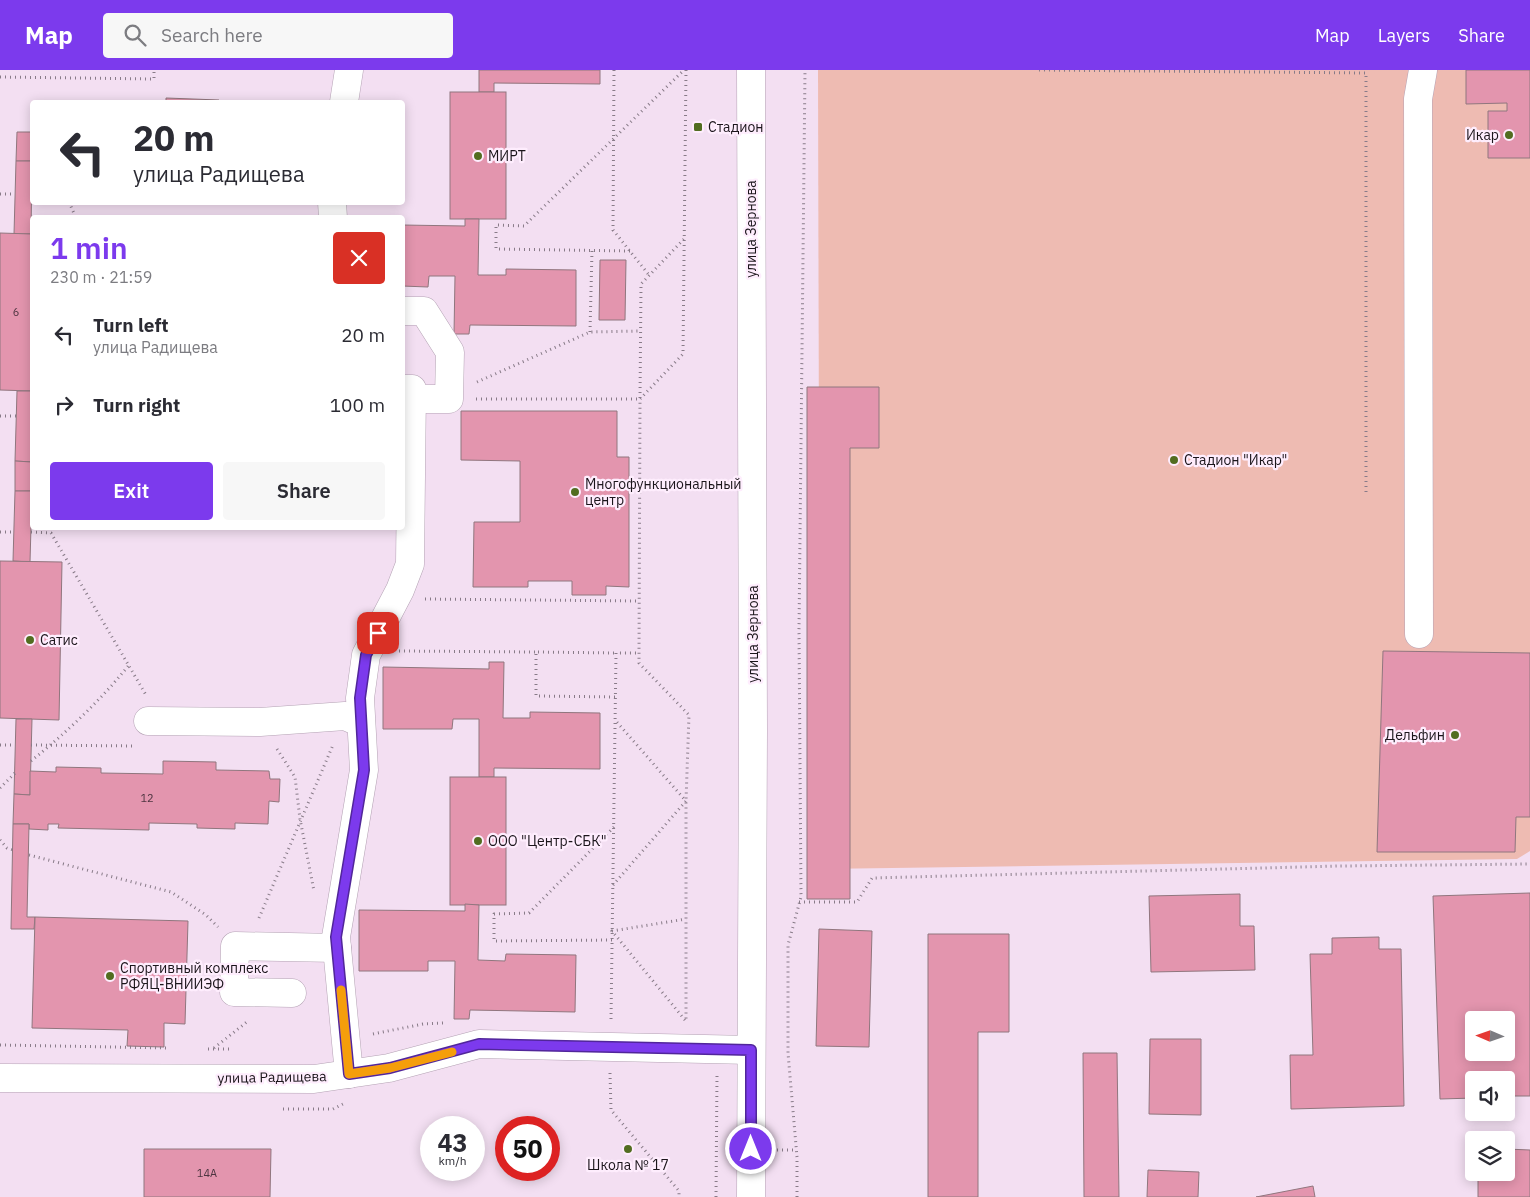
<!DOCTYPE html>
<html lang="en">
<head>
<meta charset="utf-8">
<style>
  body { margin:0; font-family:"IBM Plex Sans",sans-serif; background:#f7f7f7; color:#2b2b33; height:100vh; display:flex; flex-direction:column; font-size:19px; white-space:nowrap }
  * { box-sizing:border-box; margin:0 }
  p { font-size:16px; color:#7c7c81 }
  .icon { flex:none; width:28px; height:28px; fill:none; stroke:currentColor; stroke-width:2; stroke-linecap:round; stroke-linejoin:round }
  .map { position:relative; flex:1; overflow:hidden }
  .panel { position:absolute; left:30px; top:145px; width:375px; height:315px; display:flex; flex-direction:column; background:#fff; border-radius:5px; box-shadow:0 2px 12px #0003 }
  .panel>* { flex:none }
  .hud { position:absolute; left:30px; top:30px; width:375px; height:105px; border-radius:5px; box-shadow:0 2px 12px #0003; background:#fff; color:#2b2b33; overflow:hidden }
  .needle { width:32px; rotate:272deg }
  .buttons { position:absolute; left:1465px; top:941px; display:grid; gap:10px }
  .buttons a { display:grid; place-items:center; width:50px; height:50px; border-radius:5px; background:#fff; box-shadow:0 2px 12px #0003; font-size:25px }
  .speed { position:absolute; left:420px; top:1046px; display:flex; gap:10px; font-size:25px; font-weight:700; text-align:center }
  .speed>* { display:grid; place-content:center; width:65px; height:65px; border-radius:50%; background:#fff; box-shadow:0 2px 12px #0003; line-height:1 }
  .speed small { font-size:12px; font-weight:400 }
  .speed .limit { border:8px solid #d22; background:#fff; color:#111 }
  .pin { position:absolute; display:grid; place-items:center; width:42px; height:42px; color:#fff; margin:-21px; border-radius:10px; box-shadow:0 2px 8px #0006 }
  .me { position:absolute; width:55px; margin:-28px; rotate:0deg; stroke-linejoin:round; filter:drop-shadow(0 0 4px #0008) }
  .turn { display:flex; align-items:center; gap:18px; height:105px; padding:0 20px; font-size:22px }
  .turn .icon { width:65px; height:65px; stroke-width:2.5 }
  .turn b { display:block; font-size:35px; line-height:42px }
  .round { display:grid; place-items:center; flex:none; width:52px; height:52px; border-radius:5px; background:#f7f7f7 }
  .headline { display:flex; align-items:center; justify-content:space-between; height:85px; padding:0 20px }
  h1 { font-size:30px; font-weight:600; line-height:38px; color:#7c3aed }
  .action { display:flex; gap:10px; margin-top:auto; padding:10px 20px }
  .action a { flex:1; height:58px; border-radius:5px; background:#7c3aed; color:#fff; font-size:20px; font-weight:600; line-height:58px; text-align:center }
  .action a+a { background:#f7f7f7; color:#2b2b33 }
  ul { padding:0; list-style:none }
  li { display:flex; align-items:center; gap:15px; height:70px; padding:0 20px }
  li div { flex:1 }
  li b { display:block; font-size:19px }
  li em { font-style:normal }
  header { display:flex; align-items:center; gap:30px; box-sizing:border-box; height:70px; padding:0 25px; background:#7c3aed; color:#fff }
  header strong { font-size:24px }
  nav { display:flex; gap:28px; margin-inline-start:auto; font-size:18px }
  .search { width:350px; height:45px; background:#f7f7f7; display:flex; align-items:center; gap:12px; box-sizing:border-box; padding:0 18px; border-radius:5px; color:#7c7c81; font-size:19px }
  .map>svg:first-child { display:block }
  .green { fill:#eebbb2 }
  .building { fill:#e395ae; stroke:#90767e; fill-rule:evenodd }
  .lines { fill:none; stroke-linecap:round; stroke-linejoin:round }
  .minor-casing { stroke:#b4a2b4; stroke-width:29 }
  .major-casing { stroke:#b4a2b4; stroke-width:29 }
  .path { stroke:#887b88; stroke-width:3; stroke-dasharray:1 4; stroke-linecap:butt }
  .minor { stroke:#fff; stroke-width:28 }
  .major { stroke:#fff; stroke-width:28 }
  .route-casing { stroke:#51269a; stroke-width:12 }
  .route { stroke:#7c3aed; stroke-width:9 }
  .slow { stroke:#f59e0b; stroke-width:9 }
  .poi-dot { fill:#526d20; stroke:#feedfd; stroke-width:2 }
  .labels { text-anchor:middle; stroke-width:4.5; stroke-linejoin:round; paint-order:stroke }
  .number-label { font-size:11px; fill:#4d3540 }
  .poi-label { font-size:14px; fill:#1b151b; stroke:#feedfd; text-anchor:start }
  .street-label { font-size:14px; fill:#1b151b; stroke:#feedfd }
</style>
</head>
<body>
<header>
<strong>Map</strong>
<div class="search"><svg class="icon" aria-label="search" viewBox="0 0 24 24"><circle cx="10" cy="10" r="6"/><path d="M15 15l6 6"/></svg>Search here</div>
<nav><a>Map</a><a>Layers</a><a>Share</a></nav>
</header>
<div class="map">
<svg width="1530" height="1127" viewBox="0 0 1530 1127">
  <rect width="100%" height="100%" fill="#f3dff2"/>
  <polygon class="green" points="818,0 1530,0 1530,781 1517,789 820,799"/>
  <g class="building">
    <polygon points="479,0 600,0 600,14 494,13 494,22 479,22"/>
    <polygon points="1466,0 1530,0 1530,88 1488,88 1488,41 1507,41 1507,33 1466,34"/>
    <rect x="450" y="22" width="56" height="127"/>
    <polygon points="166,28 219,30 219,32 166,32"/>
    <polygon points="17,62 32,62 32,91 16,91"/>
    <polygon points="16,91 32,91 31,164 14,164"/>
    <polygon points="465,149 479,149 478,205 506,205 506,199 576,200 576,256 470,255 469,264 454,264 455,206 429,206 428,217 402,216 402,155 465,156"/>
    <polygon points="0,163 32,164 32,321 0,320"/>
    <polygon points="600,190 626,190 625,250 599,250"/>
    <polygon points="807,317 879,317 879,378 850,378 850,829 807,829"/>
    <polygon points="17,321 32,321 32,392 15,391"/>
    <polygon points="461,341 617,341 617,387 629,387 629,517 606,516 606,525 572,525 572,511 528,511 528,517 473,517 474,452 520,452 520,391 461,390"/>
    <polygon points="32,378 32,426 32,421 15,421 15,391 32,392"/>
    <polygon points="15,421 32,421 30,492 13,491"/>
    <polygon points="0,491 62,492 59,650 0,648"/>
    <polygon points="1383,581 1530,583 1530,747 1516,747 1515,782 1377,782"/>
    <polygon points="489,592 504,592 503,648 530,648 530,642 600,643 600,699 494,698 494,707 479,707 479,649 453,649 452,659 383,659 383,597 489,599"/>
    <polygon points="16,649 32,649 30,725 14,724"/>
    <polygon points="163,691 216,692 216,700 269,701 270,709 280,709 279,732 269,731 268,754 235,753 235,759 197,758 197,754 149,753 149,760 58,758 59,754 48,754 48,760 29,759 29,754 13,754 14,724 30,725 30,701 56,702 56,697 101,698 101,703 163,704"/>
    <rect x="450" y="707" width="56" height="128"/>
    <polygon points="13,754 29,754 27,847 35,847 34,859 11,859"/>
    <path d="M1530 823V1026H1506V1010H1474V1028L1440 1029 1433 826ZM1474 950H1506V982H1474Z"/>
    <polygon points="1240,824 1240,856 1254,856 1255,900 1151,902 1149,826"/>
    <polygon points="465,834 479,835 478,890 505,891 506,884 576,885 575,942 470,940 469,949 454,949 455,891 428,891 428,901 359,901 359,840 465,841"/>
    <polygon points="35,847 188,851 185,954 164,953 164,977 127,976 128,960 32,958"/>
    <polygon points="819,859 872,861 869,977 816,976"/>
    <polygon points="928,864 1009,864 1009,962 978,962 978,1127 928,1127"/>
    <polygon points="1379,867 1379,879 1401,879 1404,1036 1291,1039 1290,985 1313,985 1310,884 1332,884 1332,868"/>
    <polygon points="1150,969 1201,969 1201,1045 1149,1044"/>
    <polygon points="1083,983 1117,983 1119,1127 1084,1127"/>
    <polygon points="144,1079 271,1079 270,1127 144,1127"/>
    <polygon points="1506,1079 1530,1080 1530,1127 1478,1127 1478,1102 1506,1102"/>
    <polygon points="1148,1100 1199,1102 1198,1127 1147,1127"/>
    <polygon points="1313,1116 1315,1127 1256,1127"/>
  </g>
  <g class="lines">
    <g class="minor-casing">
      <g id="minor">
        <polyline points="344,32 349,0"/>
        <polyline points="332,132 333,148"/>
        <polyline points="402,241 424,241 450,282 449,329 412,329"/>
        <polyline points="1419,564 1418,29 1423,0"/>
        <polyline points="148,651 260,652 345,646 361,653"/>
        <polyline points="292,923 234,922 235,876 337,878"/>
        <polyline points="349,1004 336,867 364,700 360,628 366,585 400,520 410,494 412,319 402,319"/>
        <polyline points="0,1008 314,1009 389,998 479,974 751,980"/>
      </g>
    </g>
    <g class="major-casing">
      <polyline id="major" points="751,1127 753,661 751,0"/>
    </g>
    <g class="path">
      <polyline points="614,0 613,160 649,205"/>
      <polyline points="686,0 683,284 640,329 639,583 639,593 689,645 686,731 686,952"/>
      <polyline points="1039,0 1366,3 1366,425"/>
      <polyline points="0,7 154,9 154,0"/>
      <polyline points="0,124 15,124"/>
      <polyline points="69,132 76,148"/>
      <polyline points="630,181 496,179 496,155 524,156 684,0"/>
      <polyline points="590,262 592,180"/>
      <polyline points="477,312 590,262 640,261"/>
      <polyline points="476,329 640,329 641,214 684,169"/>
      <polyline points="0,346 16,346"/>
      <polyline points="0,462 14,462"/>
      <polyline points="31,462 51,463 146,625"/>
      <polyline points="425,529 639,531"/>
      <polyline points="399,581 536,582"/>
      <polyline points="615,627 536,626 536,582 616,583"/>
      <polyline points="0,675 15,675"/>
      <polyline points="31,675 136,676"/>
      <polyline points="277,679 295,707 300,749 314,821"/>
      <path d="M31 691C66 663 101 630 129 595"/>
      <polyline points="0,718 15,703"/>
      <polyline points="0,770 7,778 13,780"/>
      <polyline points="29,785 171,822 206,845 218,857"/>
      <polyline points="613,815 686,731 615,650"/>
      <polyline points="799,832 857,832 872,808 1340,796 1530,794"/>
      <polyline points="259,848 333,675"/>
      <polyline points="612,870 494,871 494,844 529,843 614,757"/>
      <polyline points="611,949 616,583 639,583"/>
      <polyline points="685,950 612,861 686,849"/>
      <polyline points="373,964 423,954 443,953"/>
      <polyline points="0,975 169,978"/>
      <polyline points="214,978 248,951"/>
      <polyline points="208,979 231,979"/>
      <polyline points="610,1003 611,1040 679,1121 679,1127"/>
      <polyline points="283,1039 333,1039 343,1034"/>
      <polyline points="777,1080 796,1080"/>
      <polyline points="716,1127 717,1005"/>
      <polyline points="797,1127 797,1087 788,983 788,875 801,827 799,561 805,0"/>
    </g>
    <use href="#minor" class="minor"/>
    <use href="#major" class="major"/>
  </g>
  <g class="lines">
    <g class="route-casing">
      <polyline id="route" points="378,563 366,585 360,628 364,700 336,867 349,1004 390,998 479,974 751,980 751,1079"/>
    </g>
    <use href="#route" class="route"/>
    <polyline class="slow" points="341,920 349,1004 390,998 452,982"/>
  </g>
  <g class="poi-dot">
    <rect x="693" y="52" width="10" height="10" rx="2.5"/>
    <circle cx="1509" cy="65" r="5"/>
    <circle cx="478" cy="86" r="5"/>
    <circle cx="1174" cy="390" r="5"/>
    <circle cx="575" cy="422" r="5"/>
    <circle cx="30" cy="570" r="5"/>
    <circle cx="1455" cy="665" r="5"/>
    <circle cx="478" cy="771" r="5"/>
    <circle cx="110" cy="906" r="5"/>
    <circle cx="628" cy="1079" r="5"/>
  </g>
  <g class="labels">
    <g class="number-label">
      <text x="16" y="246">6</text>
      <text x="147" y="732">12</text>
      <text x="207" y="1107">14А</text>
    </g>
    <g class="poi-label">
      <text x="708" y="62">Стадион</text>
      <text x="1499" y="70" text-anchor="end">Икар</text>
      <text x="488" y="91">МИРТ</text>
      <text x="1184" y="395">Стадион "Икар"</text>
      <text x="585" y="419">Многофункциональный<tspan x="585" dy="16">центр</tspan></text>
      <text x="40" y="575">Сатис</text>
      <text x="1445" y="670" text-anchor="end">Дельфин</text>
      <text x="488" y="776">ООО "Центр-СБК"</text>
      <text x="120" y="903">Спортивный комплекс<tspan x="120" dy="16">РФЯЦ-ВНИИЭФ</tspan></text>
      <text x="628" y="1100" text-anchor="middle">Школа № 17</text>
    </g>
    <g class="street-label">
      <text transform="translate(751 159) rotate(-90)" y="5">улица Зернова</text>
      <text transform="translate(753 564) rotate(-90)" y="5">улица Зернова</text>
      <text transform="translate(272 1007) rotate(-1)" y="5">улица Радищева</text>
    </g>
  </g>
</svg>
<div class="buttons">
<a><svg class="needle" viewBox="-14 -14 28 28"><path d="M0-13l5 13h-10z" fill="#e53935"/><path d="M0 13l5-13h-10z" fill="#7c7c81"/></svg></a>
<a><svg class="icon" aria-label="sound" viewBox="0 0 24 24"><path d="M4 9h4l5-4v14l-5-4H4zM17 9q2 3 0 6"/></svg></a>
<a><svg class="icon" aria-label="layers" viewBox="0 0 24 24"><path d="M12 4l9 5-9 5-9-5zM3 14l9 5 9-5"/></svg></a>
</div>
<div class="speed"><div>43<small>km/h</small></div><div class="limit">50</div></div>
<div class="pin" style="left:378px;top:563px;background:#d93025"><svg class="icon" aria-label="arrive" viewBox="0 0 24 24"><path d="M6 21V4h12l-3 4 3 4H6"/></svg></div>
<svg class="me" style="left:751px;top:1079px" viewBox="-20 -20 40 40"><circle r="17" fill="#7c3aed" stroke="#fff" stroke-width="3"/><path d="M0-11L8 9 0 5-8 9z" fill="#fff"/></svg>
<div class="hud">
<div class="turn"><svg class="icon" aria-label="left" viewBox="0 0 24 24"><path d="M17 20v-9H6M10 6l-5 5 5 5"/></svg><div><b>20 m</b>улица Радищева</div></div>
</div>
<section class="panel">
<div class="headline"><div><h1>1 min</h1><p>230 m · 21:59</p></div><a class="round" style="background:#d93025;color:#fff"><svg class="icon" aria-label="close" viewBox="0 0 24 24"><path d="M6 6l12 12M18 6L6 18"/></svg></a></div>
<ul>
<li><svg class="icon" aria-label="left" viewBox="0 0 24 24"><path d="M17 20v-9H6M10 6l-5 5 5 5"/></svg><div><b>Turn left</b><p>улица Радищева</p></div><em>20 m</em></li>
<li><svg class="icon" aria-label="right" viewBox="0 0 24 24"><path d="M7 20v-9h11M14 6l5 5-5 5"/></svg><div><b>Turn right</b></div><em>100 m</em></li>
</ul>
<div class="action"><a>Exit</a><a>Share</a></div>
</section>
</div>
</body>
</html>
